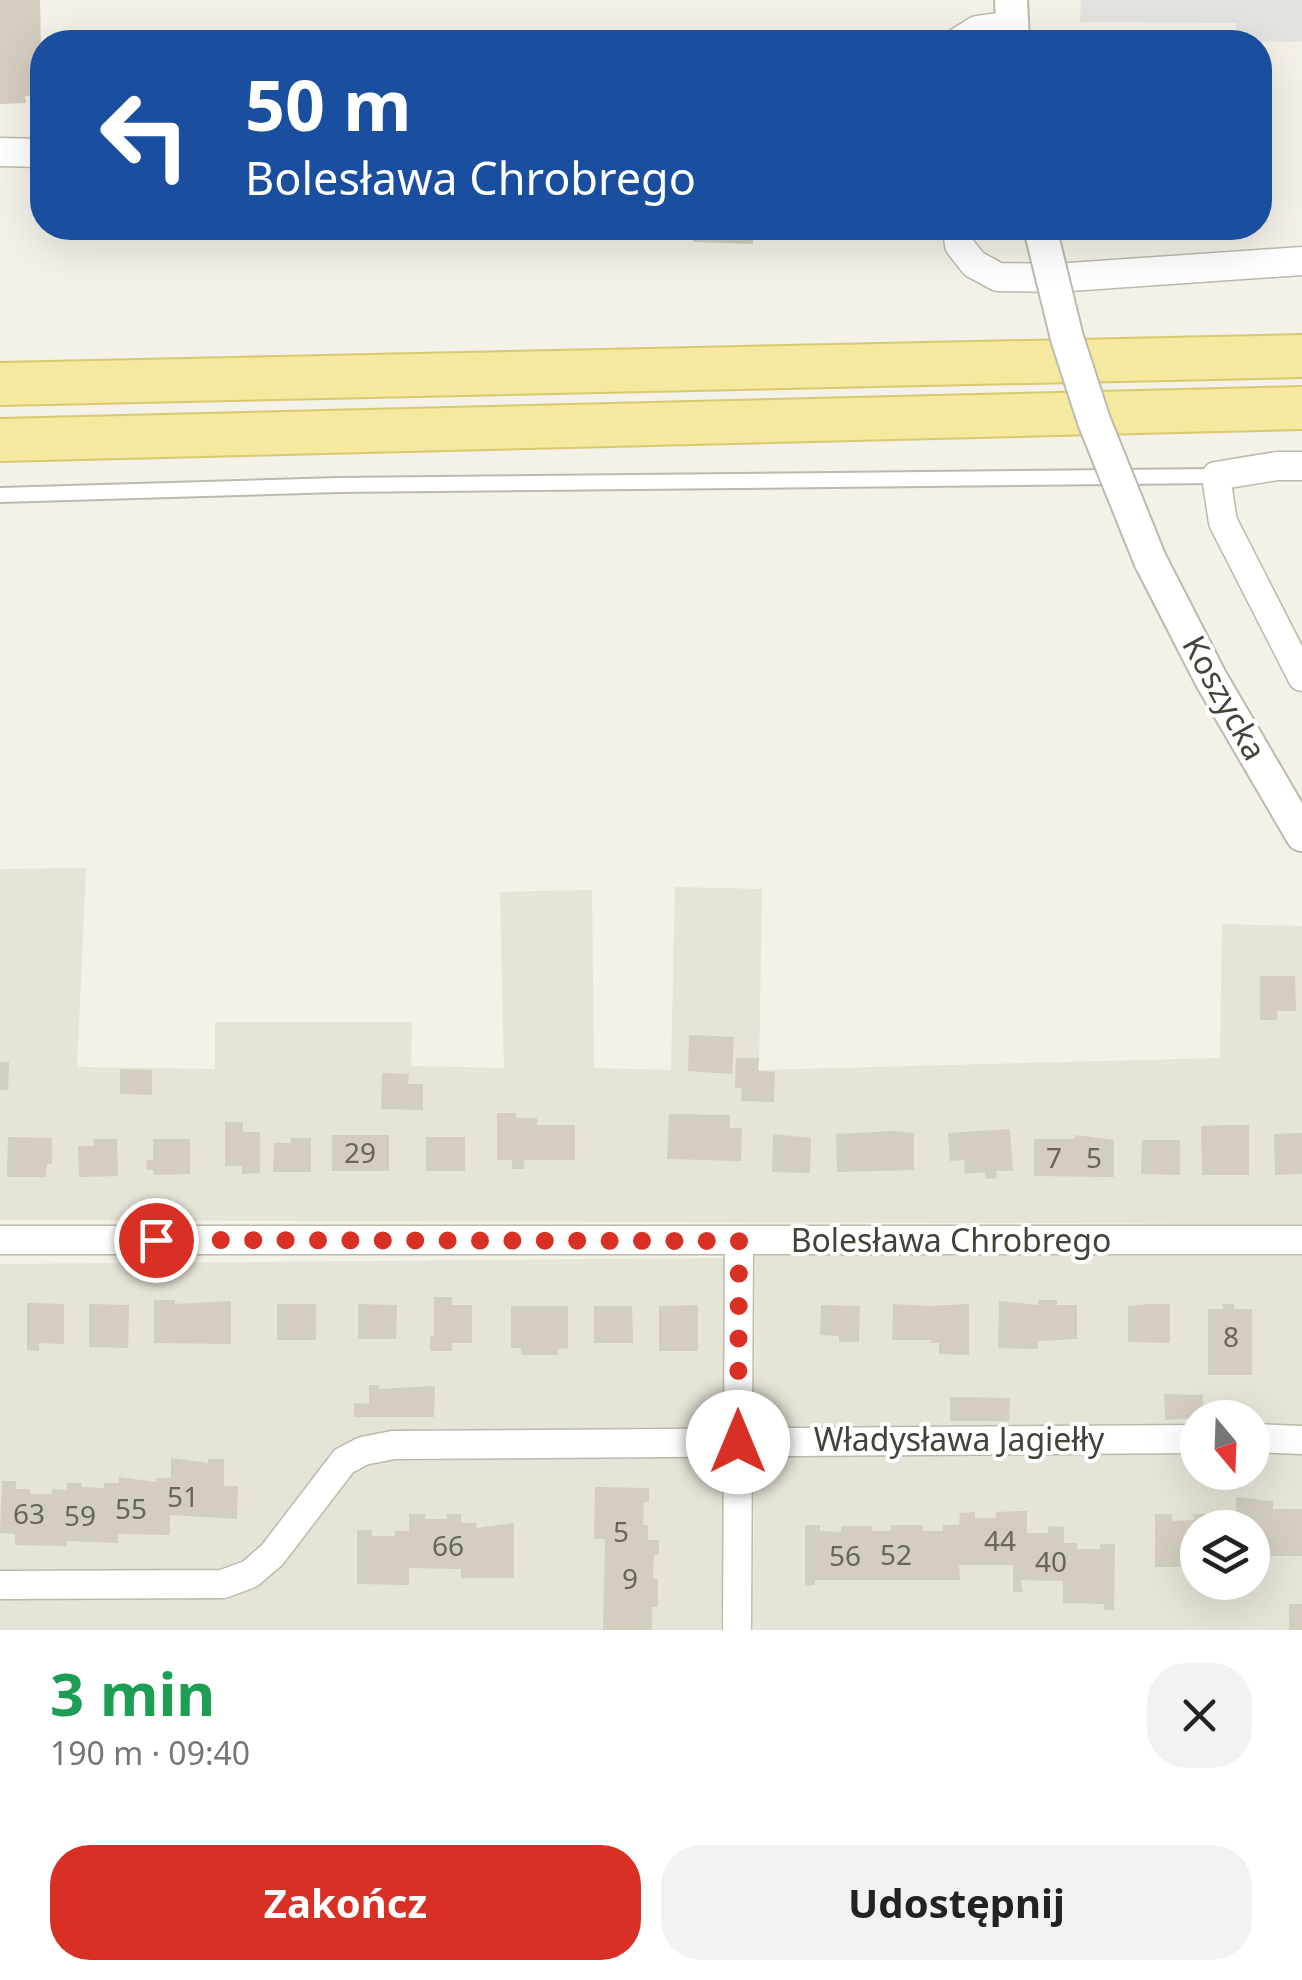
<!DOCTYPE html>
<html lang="pl">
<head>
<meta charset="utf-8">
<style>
  body { margin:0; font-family:"Noto Sans",sans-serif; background:#f2f2f2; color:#222; height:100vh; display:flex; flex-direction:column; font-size:38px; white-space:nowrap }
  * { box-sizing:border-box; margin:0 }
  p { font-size:32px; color:#767676 }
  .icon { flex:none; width:55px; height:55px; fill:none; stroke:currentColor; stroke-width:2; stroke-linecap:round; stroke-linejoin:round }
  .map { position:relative; height:1630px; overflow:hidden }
  .details { display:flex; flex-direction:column; background:#fff; flex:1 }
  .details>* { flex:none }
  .guide { position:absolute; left:30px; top:30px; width:1242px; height:210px; border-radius:40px; box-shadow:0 10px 40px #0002; background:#1a4fa0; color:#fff; overflow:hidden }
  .needle { width:65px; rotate:161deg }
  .tools { position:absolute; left:1180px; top:1400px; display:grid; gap:20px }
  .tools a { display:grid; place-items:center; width:90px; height:90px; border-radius:50%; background:#fff; box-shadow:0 10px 40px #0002; font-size:50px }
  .pin { position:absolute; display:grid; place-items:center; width:85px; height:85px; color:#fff; margin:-42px; border:5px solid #fff; border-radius:50%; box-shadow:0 2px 10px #0007 }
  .me { position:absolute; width:110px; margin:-55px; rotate:0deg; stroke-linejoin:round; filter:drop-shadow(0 0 8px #0008) }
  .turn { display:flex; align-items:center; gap:35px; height:210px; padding:0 50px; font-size:45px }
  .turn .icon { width:130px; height:130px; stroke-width:2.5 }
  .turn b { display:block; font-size:70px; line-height:85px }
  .round { display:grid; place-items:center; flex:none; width:105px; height:105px; border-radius:40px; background:#f2f2f2 }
  .head { display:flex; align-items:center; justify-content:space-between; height:170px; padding:0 50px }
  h1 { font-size:60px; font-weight:700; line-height:75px; color:#1e9e55 }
  .cta { display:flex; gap:20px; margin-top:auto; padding:20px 50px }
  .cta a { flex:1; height:115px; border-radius:40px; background:#d93025; color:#fff; font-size:40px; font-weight:700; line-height:115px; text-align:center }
  .cta a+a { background:#f2f2f2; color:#222 }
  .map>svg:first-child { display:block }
  .residential { fill:#e6e3d7; fill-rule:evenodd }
  .parking { fill:#e4e3e0 }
  .building { fill:#d3cebf }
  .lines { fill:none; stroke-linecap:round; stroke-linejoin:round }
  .service-casing { stroke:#bdb9ac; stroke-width:18 }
  .minor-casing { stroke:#bdb9ac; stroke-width:31 }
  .tertiary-casing { stroke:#bdb9ac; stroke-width:36 }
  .primary-casing { stroke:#d9c870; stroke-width:46 }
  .service { stroke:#fff; stroke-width:14 }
  .minor { stroke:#fff; stroke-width:28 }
  .tertiary { stroke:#fff; stroke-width:32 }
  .primary { stroke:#f5e89f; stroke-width:42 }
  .tertiary-bridge-casing { stroke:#bdb9ac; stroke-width:36; stroke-linecap:butt }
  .tertiary-bridge { stroke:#fff; stroke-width:32 }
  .route { stroke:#d93025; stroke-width:18; stroke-dasharray:0 32.4 }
  .labels { text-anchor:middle; stroke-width:8; stroke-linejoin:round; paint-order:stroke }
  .number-label { font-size:28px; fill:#68655a }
  .street-label { font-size:32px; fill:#454238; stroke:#fff }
</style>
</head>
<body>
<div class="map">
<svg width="1302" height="1630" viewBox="0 0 1302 1630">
  <rect width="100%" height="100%" fill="#f3f1e8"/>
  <g class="residential">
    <polygon points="1260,121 1267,121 1268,223 1260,223"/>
    <polygon points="86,868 77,1067 215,1069 215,1022 412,1022 411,1066 504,1068 500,892 592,890 594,1068 671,1070 675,887 762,889 759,1070 1220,1058 1222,924 1302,926 1302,1224 0,1220 0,869"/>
    <path d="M755 1255 1302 1256V1630H753ZM1198 1418H1252V1472H1198ZM1198 1528H1252V1582H1198Z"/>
    <polygon points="727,1258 721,1630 0,1630 0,1264"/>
  </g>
  <polygon class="parking" points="1081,0 1302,0 1302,42 1235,41 1236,23 1080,22"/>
  <g class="building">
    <polygon points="0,0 40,0 42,96 25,96 26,103 0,104"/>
    <polygon points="1185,36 1185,42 1129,42 1128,37"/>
    <polygon points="521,228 569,228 569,234 521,233"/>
    <polygon points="608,228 679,228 678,235 608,230"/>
    <polygon points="693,228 754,228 753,244 693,242"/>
    <polygon points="1260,976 1295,976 1296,1011 1277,1011 1277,1020 1260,1020"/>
    <polygon points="689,1035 734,1037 732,1074 688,1071"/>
    <polygon points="736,1058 759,1058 758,1071 775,1072 774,1102 741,1101 742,1088 735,1088"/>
    <polygon points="0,1062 9,1062 8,1090 0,1090"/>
    <polygon points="120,1069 152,1070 152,1095 120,1094"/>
    <polygon points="382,1073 409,1074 408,1084 423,1084 423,1110 381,1109"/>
    <polygon points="497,1113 516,1113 516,1118 537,1118 537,1125 575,1125 575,1160 524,1160 524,1169 512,1169 512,1160 497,1160"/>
    <polygon points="669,1114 730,1115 730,1128 742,1128 741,1161 667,1159"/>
    <polygon points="225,1122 243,1122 243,1132 260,1132 260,1173 242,1174 242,1166 225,1166"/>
    <polygon points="1225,1125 1249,1125 1249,1175 1202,1175 1201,1126"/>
    <polygon points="1010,1129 1013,1171 996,1171 997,1178 986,1179 985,1172 965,1174 964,1160 950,1161 948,1133"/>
    <polygon points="894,1131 914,1133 914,1170 837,1172 836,1134"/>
    <polygon points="1302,1133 1302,1174 1275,1175 1274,1134"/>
    <polygon points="773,1134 811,1138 810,1173 772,1172"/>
    <rect x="332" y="1135" width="57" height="36"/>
    <polygon points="1075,1135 1114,1140 1114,1177 1034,1176 1034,1139 1075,1139"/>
    <polygon points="8,1137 52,1138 52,1164 47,1164 46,1177 7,1177"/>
    <rect x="426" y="1137" width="39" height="34"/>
    <polygon points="291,1138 311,1138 311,1172 273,1172 274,1143 291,1143"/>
    <polygon points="93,1139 117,1139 118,1176 79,1177 78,1146 94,1146"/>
    <polygon points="153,1139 190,1139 190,1174 154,1175 153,1170 147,1170 146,1160 153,1160"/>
    <polygon points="1142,1140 1180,1140 1180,1175 1141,1174"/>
    <polygon points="434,1297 452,1297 452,1305 472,1305 472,1343 452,1343 452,1351 430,1351 430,1336 434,1336"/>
    <polygon points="154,1300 175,1300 175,1304 231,1301 231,1344 154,1343"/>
    <polygon points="1038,1300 1057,1300 1057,1305 1077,1305 1077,1339 1038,1341 1038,1349 998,1348 999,1301 1038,1305"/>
    <polygon points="27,1303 64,1304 64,1344 39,1343 39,1351 27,1350"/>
    <polygon points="89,1304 129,1305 128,1348 89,1347"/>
    <rect x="277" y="1304" width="39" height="36"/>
    <polygon points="358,1304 397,1305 396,1339 358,1339"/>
    <polygon points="893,1304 930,1306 969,1304 969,1355 939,1354 939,1343 931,1343 931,1340 892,1340"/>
    <polygon points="1148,1304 1170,1304 1170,1343 1128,1342 1128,1306"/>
    <polygon points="1223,1304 1234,1304 1234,1309 1252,1309 1252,1375 1208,1375 1208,1309 1223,1309"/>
    <polygon points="698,1305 698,1351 659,1351 659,1306"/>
    <polygon points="821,1305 860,1306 859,1342 839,1342 839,1336 820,1335"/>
    <polygon points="511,1306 568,1306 568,1348 558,1349 558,1355 522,1355 521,1348 511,1348"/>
    <polygon points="594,1306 632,1306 633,1343 594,1343"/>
    <polygon points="369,1385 379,1385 379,1389 435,1386 434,1417 354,1417 354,1403 369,1404"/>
    <polygon points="1164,1394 1203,1395 1203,1418 1165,1420"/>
    <polygon points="950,1397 1010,1398 1009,1421 950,1421"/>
    <polygon points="171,1458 208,1463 208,1459 224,1459 224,1486 238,1486 237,1519 170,1515 170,1535 118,1534 118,1543 67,1541 67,1546 15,1545 15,1534 0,1533 2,1481 16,1481 16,1489 30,1489 30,1494 52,1494 52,1489 67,1490 67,1483 82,1483 82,1487 104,1488 104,1483 119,1483 119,1477 156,1482 156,1478 171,1478"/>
    <polygon points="595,1487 649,1488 649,1502 644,1502 643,1525 648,1525 648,1540 659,1540 659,1555 654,1555 653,1579 658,1579 658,1607 652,1607 652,1630 603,1630 605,1539 594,1539"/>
    <polygon points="1236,1497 1273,1501 1273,1509 1302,1509 1302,1556 1258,1556 1259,1567 1252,1567 1252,1528 1198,1528 1198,1567 1155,1567 1155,1514 1172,1514 1172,1521 1194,1520 1193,1514 1222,1514 1223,1520 1243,1520 1243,1515 1236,1515"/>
    <polygon points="1027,1511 1027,1533 1048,1533 1048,1526 1064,1527 1064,1543 1077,1543 1077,1549 1100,1549 1100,1544 1115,1544 1114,1610 1104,1610 1104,1604 1063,1603 1063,1581 1021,1580 1023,1592 1013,1592 1013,1565 959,1565 960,1580 815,1580 815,1585 805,1586 805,1525 820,1525 820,1531 841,1532 841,1526 872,1526 872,1531 891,1531 891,1525 923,1525 923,1531 943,1531 943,1525 959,1525 960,1513 975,1512 975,1518 996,1518 996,1512"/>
    <polygon points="409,1514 425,1514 425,1519 447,1519 447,1514 461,1514 461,1523 476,1523 477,1528 514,1523 514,1578 461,1578 461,1569 409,1568 409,1585 357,1584 357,1530 372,1530 372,1536 395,1536 395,1531 409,1531"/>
    <rect x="1289" y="1604" width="13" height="26"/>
  </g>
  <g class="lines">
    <g class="service-casing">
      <polyline id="service" points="0,495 338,485 1216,476"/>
    </g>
    <g class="minor-casing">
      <g id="minor">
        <polyline points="958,42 977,30 1012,25"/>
        <polyline points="0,152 42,153"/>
        <polyline points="957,228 959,245 974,264 998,277 1055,278 1302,261"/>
        <polyline points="1302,466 1277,466 1216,476 1223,522 1302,677"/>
        <polyline points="0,1240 1302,1240"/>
        <polyline points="1252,1438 1302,1440"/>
        <polyline points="0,1585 223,1584 250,1574 272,1555 344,1461 363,1451 393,1445 1198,1439"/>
        <polyline points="737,1630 739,1241"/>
      </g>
    </g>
    <g class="tertiary-casing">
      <g id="tertiary">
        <polyline points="1011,0 1013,42"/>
        <polyline points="1150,560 1211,679 1302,835"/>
      </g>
    </g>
    <g class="primary-casing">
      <g id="primary">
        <polyline points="0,384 1302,356"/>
        <polyline points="0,440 1302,408"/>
      </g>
    </g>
    <use href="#service" class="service"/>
    <use href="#minor" class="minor"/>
    <use href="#tertiary" class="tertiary"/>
    <use href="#primary" class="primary"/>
    <g class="tertiary-bridge-casing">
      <polyline id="tertiary-bridge" points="1040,228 1067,338 1094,421 1150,560"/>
    </g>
    <use href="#tertiary-bridge" class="tertiary-bridge"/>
  </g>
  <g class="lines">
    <polyline class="route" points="156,1240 739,1241 738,1442"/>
  </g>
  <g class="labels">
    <g class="number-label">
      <text x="360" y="1163">29</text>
      <text x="1054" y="1168">7</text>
      <text x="1094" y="1168">5</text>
      <text x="1231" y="1347">8</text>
      <text x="183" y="1507">51</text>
      <text x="131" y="1519">55</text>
      <text x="29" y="1524">63</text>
      <text x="80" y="1526">59</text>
      <text x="621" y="1542">5</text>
      <text x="1000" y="1551">44</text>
      <text x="448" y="1556">66</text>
      <text x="896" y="1565">52</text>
      <text x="845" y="1566">56</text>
      <text x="1051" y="1572">40</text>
      <text x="630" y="1589">9</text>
    </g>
    <g class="street-label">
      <text transform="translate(1224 698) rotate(61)" y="11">Koszycka</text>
      <text x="951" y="1252">Bolesława Chrobrego</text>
      <text x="959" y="1451">Władysława Jagiełły</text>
    </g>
  </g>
</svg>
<div class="tools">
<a><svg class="needle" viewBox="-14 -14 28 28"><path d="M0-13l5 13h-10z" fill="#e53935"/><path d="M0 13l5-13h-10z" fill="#767676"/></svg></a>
<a><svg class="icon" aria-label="layers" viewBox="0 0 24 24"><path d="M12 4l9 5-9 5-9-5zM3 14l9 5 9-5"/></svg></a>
</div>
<div class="pin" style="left:156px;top:1240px;background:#d93025"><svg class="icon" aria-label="arrive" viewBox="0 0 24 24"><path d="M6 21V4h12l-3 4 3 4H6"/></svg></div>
<svg class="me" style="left:738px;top:1442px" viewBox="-20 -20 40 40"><circle r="19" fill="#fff"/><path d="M0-13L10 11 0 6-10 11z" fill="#d93025"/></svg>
<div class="guide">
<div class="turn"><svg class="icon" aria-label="left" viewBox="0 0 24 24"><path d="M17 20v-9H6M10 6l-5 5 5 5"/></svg><div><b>50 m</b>Bolesława Chrobrego</div></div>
</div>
</div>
<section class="details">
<div class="head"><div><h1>3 min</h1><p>190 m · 09:40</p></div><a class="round"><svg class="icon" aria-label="close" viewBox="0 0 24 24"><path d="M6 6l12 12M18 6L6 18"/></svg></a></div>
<div class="cta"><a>Zakończ</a><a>Udostępnij</a></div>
</section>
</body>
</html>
